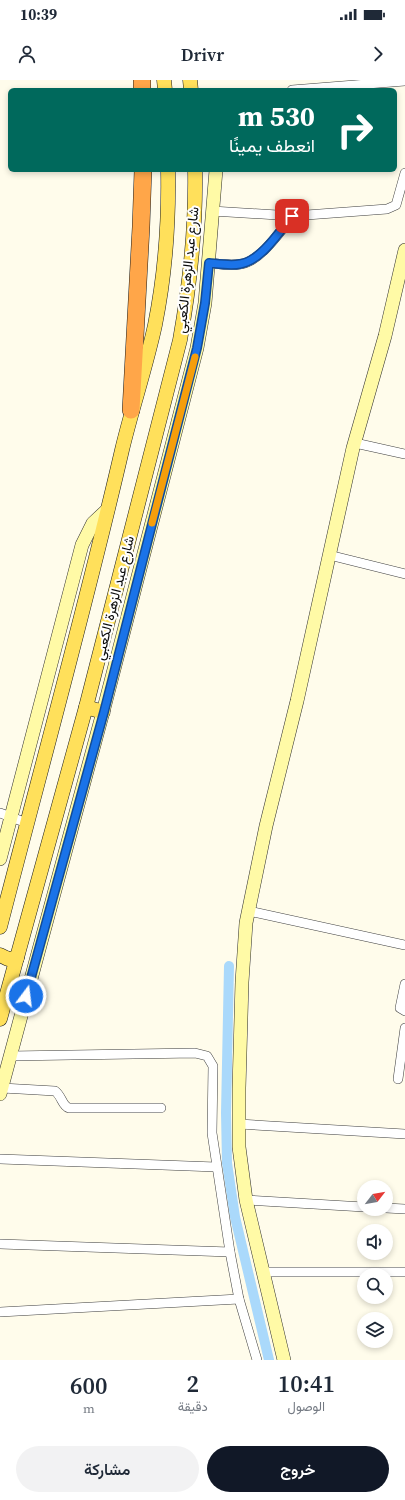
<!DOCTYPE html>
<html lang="ar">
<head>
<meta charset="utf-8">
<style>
  body { margin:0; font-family:"Source Serif 4",Vazirmatn,serif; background:#f2f2f3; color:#1f2937; direction:rtl; height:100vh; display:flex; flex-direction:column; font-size:15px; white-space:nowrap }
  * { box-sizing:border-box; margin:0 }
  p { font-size:13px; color:#747a83 }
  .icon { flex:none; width:22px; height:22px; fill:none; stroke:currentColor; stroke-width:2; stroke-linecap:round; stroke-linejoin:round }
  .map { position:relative; height:1280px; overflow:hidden; direction:ltr }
  .side { display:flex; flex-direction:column; background:#fff; flex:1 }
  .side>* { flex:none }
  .top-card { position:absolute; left:8px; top:8px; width:389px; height:84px; border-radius:6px; box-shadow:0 2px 6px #0003; direction:rtl; background:#00695c; color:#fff; overflow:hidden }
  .needle { width:26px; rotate:59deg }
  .tools { position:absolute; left:357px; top:1100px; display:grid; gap:8px }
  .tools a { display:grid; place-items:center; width:36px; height:36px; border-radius:50%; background:#fff; box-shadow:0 2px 6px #0003; font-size:20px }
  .pin { position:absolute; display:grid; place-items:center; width:34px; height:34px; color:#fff; margin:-17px; border-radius:8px; box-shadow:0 2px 6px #0006 }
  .me { position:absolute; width:44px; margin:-22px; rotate:15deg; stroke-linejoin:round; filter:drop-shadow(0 0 3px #0008) }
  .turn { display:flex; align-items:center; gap:14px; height:84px; padding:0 16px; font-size:18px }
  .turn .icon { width:52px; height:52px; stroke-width:2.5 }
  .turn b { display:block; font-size:28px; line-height:34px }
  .eta { display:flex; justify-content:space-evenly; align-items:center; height:68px; text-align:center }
  .eta b { font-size:24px; font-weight:600; line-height:28px }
  .cta { display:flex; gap:8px; margin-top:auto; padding:8px 16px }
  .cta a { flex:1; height:46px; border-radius:24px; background:#111827; color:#fff; font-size:16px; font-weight:600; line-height:46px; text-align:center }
  .cta a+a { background:#f2f2f3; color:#1f2937 }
  .status { display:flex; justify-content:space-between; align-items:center; height:28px; padding:0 20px; background:#fff; direction:ltr }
  .status svg { height:11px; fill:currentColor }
  header { display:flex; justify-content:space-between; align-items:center; height:52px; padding:0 16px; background:#fff; font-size:18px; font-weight:600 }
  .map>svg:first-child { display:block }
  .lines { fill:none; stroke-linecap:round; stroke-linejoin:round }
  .canal { stroke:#aad9fb; stroke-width:10 }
  .street-casing { stroke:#3f3f3f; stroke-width:10 }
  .secondary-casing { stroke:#2e2e2e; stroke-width:14 }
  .primary-casing { stroke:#1d1d1d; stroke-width:15 }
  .highway-casing { stroke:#1d1d1d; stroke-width:18 }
  .street { stroke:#fff; stroke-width:9 }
  .secondary { stroke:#fffaa6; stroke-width:13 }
  .primary { stroke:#ffe05b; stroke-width:14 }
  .highway { stroke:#ffa649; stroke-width:17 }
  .route-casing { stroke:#114b97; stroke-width:10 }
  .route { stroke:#1a73e8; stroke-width:7 }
  .slow { stroke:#f59e0b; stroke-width:7 }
  .labels { text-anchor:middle; stroke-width:4; stroke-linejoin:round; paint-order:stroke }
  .street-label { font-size:14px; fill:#0c0c0c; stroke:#fff }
</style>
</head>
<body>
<div class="status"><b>10:39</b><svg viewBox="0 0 49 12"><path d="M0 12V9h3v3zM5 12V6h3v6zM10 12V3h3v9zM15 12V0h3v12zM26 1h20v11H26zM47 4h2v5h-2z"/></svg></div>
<header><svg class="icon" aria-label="forward" viewBox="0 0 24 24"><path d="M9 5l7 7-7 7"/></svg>Drivr<svg class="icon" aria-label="person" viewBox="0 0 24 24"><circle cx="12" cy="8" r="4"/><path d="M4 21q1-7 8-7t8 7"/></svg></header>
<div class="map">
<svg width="405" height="1280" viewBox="0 0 405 1280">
  <rect width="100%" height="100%" fill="#fffceb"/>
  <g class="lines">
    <polyline class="canal" points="229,886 226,1033 227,1083 235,1137 269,1280"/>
    <g class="street-casing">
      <g id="street">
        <polyline points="292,10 405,1"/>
        <polyline points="212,131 293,136 387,129 396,125 405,93"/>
        <path d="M209 183C219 184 231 186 241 184 261 181 280 151 293 136"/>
        <polyline points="355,363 405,374"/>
        <polyline points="329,475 405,494"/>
        <polyline points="0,733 27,743"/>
        <polyline points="249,831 405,865"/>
        <polyline points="405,904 400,928 405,931"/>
        <polyline points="10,976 195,973 207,976 213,986 212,1053 230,1172 239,1219 257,1280"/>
        <polyline points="398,999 405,948"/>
        <path d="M2 1008 55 1011C62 1016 62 1026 69 1028H161"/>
        <polyline points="239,1044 405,1054"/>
        <polyline points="0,1079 216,1087"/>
        <polyline points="246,1120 364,1127"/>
        <polyline points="386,1128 405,1129"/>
        <polyline points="0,1164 230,1172"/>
        <polyline points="263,1192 405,1192"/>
        <polyline points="0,1232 239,1219"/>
      </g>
    </g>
    <g class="secondary-casing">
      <g id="secondary">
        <polyline points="0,779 82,465 93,443 108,429"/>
        <polyline points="0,1014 103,632 197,268 205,223 216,90"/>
        <polyline points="284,1280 246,1120 239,1067 239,1008 242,902 246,843 266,746 297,621 353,368 385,256 405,170"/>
      </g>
    </g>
    <g class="primary-casing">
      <g id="primary">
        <polyline points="164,0 165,10"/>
        <polyline points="190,0 191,10"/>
        <polyline points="86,627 103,632"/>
        <path d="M0 847C41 688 85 530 122 370 132 328 146 287 155 245 165 195 169 142 168 90"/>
        <polyline points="0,875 8,879 17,878"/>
        <path d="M0 939 86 627 180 260C190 204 196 147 195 90"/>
      </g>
    </g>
    <g class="highway-casing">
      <g id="highway">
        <polyline points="142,0 142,10"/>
        <polyline points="131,330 141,147 143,90"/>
      </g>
    </g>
    <use href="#street" class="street"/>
    <use href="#secondary" class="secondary"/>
    <use href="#primary" class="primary"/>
    <use href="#highway" class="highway"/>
  </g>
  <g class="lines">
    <g class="route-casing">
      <path id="route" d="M26 916 104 632 197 268 205 223 209 183C219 184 231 186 240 184 261 181 280 151 292 136"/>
    </g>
    <use href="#route" class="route"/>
    <polyline class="slow" points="152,443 195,277"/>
  </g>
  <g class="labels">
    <g class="street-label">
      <text transform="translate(187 190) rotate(-84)" y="5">شارع عبد الزهرة الكعبي</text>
      <text transform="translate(114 518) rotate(-76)" y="5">شارع عبد الزهرة الكعبي</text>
    </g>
  </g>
</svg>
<div class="tools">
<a><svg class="needle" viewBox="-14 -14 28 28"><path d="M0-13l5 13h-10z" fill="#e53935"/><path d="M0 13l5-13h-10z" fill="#747a83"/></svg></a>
<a><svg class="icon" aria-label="sound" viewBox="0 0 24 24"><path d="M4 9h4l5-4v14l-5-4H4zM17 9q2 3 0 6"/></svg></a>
<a><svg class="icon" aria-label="search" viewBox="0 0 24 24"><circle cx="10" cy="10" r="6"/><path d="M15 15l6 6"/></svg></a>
<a><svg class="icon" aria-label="layers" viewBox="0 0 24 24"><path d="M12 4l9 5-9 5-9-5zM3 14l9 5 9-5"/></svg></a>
</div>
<div class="pin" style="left:292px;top:136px;background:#d93025"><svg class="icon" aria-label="arrive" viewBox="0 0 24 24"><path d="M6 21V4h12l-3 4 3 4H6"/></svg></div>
<svg class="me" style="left:26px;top:916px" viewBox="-20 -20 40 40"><circle r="17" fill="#1a73e8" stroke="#fff" stroke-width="3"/><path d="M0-11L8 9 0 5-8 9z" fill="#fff"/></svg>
<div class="top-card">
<div class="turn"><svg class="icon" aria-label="right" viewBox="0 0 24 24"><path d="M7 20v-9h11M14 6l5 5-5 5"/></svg><div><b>530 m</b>انعطف يمينًا</div></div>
</div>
</div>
<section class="side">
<div class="eta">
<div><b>10:41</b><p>الوصول</p></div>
<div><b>2</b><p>دقيقة</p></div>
<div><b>600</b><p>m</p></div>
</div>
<div class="cta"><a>خروج</a><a>مشاركة</a></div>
</section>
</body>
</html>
